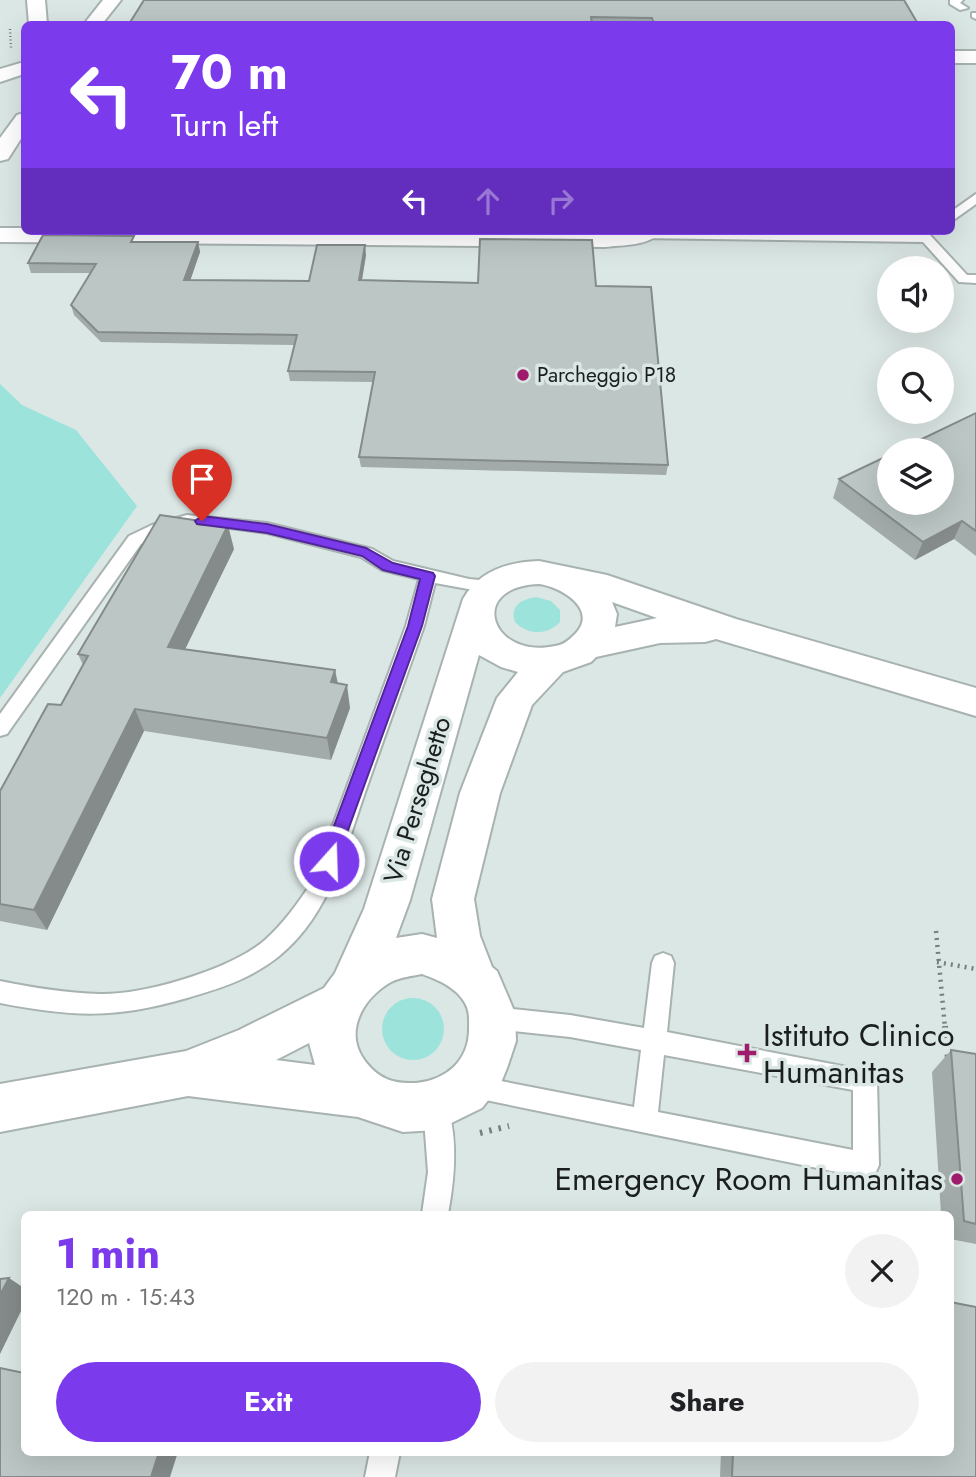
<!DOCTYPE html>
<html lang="en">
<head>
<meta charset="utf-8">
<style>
  body { margin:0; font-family:Jost,sans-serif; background:#f2f2f2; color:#202124; height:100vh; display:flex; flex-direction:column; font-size:26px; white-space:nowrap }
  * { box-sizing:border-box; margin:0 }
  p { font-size:23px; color:#757577 }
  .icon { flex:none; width:38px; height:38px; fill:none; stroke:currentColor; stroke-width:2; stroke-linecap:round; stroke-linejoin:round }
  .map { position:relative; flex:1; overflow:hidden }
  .side { position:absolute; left:21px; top:1211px; width:933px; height:245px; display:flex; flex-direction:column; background:#fff; border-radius:10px; box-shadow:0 7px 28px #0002 }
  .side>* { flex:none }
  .guide { position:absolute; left:21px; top:21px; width:934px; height:214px; border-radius:10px; box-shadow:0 7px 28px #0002; background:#7c3aed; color:#fff; overflow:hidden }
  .tools { position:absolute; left:877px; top:256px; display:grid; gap:14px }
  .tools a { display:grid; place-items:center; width:77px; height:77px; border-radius:50%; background:#fff; box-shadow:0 7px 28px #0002; font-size:35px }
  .pin { position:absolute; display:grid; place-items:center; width:60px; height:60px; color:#fff; margin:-72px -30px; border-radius:50% 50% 50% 0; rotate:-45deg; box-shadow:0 0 7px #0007 }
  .pin .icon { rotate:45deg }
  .me { position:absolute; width:77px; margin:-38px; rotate:20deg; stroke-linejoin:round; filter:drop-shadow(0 0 5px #0008) }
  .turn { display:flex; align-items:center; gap:24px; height:147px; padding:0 35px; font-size:32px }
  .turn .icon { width:91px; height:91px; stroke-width:2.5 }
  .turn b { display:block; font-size:49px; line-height:60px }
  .lanes { display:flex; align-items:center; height:66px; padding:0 35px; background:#0003; justify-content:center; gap:35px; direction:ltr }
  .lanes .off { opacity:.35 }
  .round { display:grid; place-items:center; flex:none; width:74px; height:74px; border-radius:37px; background:#f2f2f2 }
  .head { display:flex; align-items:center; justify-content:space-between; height:119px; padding:0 35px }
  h1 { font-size:42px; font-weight:700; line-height:52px; color:#7c3aed }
  .cta { display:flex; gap:14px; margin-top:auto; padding:14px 35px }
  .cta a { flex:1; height:80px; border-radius:42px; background:#7c3aed; color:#fff; font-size:28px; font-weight:700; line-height:80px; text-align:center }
  .cta a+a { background:#f2f2f2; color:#202124 }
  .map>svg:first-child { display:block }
  .green { fill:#9ce3db }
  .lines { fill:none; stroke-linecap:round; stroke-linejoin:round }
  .service-casing { stroke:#a7b2b1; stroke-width:4 }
  .minor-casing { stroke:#a7b2b1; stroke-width:4 }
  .tertiary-casing { stroke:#a7b2b1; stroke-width:4 }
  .path-far2 { stroke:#777f7e; stroke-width:2.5; stroke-dasharray:1 2.5; stroke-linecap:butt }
  .path-far1 { stroke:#777f7e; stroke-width:4.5; stroke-dasharray:2 5; stroke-linecap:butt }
  .path { stroke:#777f7e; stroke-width:6; stroke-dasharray:2.5 7; stroke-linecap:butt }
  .service { fill:#fff; fill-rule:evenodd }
  .minor { fill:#fff; fill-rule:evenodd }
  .tertiary { fill:#fff; fill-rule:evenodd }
  .wall { fill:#a2aba9 }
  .shaded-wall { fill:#848b8a }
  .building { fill:#bcc7c5; stroke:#848b8a; stroke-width:2 }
  .route { fill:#7c3aed; stroke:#51269a; stroke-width:2 }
  .poi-dot { fill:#9f1c6d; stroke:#dbe7e5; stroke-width:2.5 }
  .labels { text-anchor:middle; stroke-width:7; stroke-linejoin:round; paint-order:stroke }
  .far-poi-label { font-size:21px; fill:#1a1e1e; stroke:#dbe7e5; text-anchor:start }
  .street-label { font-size:26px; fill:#1a1e1e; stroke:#dbe7e5 }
  .near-poi-label { font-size:32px; fill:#1a1e1e; stroke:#dbe7e5; text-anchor:start }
</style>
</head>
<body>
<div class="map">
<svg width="976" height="1477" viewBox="0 0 976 1477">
  <rect width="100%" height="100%" fill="#dbe7e5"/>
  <g class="green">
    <polygon points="0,384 22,405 76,430 137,506 0,698"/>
    <path d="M536 597 551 601 560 610V622C547 636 527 635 515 622 509 606 522 599 536 597Z"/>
    <circle cx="413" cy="1029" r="31"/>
  </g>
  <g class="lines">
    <g class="service-casing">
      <g id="service">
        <polygon points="950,0 963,0 960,3 968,8 960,10 950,4"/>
        <polygon points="972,13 976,13 976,19 972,17"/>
        <polygon points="976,194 976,204 952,221 952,211"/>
        <polygon points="639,231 926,234 930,235 967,275 976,275 976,283 959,282 923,242 635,238 635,232"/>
        <path d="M187 515 267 523 372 549 393 561 469 579 490 581 499 587 490 593 435 583 424 626C406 678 387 729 369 781 347 842 332 914 278 957 250 979 221 988 187 998 115 1019 73 1017 0 1003V981C34 988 66 993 100 994 145 995 232 969 265 940 284 923 298 903 312 882L406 626 419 579 382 570 361 557 267 533 216 526 188 525 141 544 7 734 0 736V714L129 536 152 525Z"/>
        <path d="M663 953 671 956 674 963 667 1032 873 1072 877 1080 879 1165 875 1174 866 1178 461 1095 458 1087 461 1079 470 1075 634 1107 641 1050 570 1037 495 1029 487 1026 483 1018 487 1010 495 1007 570 1015 644 1028 652 963 655 956ZM664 1055 853 1090V1150L658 1112Z"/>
        <path d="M435 1094 444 1097C459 1133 455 1177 448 1214H422L428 1172 423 1106 426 1097Z"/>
        <polygon points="370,1452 400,1452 395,1477 365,1477"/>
      </g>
    </g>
    <g class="minor-casing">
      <g id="minor">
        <polygon points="27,0 45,0 47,24 29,24"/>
        <polygon points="103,0 121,0 102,24 84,24"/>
        <rect x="952" y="51" width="24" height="12"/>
        <polygon points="24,62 24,74 0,82 0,69"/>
        <polygon points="24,113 24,134 8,159 0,161 0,138 17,115"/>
        <path d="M0 228H24V231H661C651 246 622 245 605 247L0 242Z"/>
      </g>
    </g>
    <g class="tertiary-casing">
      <path id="tertiary" d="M539 561 607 575 736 619 976 688V716L716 639 705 642 660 643 596 657 591 662 563 672 532 705 500 793 474 899 480 936 492 967 497 971 515 1013 516 1041 507 1068 500 1085 482 1108 437 1130 403 1132 358 1117 188 1096 0 1132V1084L186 1051 239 1030 324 988 335 973 364 909 463 599C479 571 507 562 539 561ZM539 584C562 587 601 611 573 636 568 641 563 645 555 646 492 660 465 587 539 584ZM612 602 657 618 615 627 617 614ZM479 655 501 667 518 672 497 698 460 793 432 899 437 938 422 934 396 938 410 900ZM422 974C438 980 456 987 465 1003 470 1012 469 1020 469 1029 469 1061 446 1080 416 1083 393 1084 379 1079 365 1061 343 1032 363 998 391 982 401 977 412 976 422 974ZM309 1043 315 1065 276 1060Z"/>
    </g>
    <polyline class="path-far2" points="10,29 11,48"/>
    <g class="path-far1">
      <polyline points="936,931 945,1028"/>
      <polyline points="937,962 976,969"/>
    </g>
    <g class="path">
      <polyline points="945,1026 948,1059"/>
      <polyline points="480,1133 509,1126"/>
    </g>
    <use href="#service" class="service"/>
    <use href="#minor" class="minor"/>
    <use href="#tertiary" class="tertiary"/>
  </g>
  <g class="wall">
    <polygon points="144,0 918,24 129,24"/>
    <polygon points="135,242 198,242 200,252 190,280 309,281 366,255 362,281 596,286 668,465 666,475 361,467 359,457 373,382 290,381 288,371 294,345 101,342 74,315 71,305 90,273 31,273 28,263"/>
    <polygon points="976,413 976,556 954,539 915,560 833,498 839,479"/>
    <polygon points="234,549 185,649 335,670 338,683 350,708 331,760 144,731 47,930 0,921 0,791 61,705 83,665 78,654"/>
    <polygon points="951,1050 976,1054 976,1244 950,1239 950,1214 941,1214 932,1072"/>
    <polygon points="721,1452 950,1452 976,1477 720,1477"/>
  </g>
  <g class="shaded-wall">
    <polygon points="198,242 200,252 187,290 184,280"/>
    <polygon points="365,245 366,255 360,290 359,280"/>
    <polygon points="962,521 954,539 915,560 923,542"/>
    <polygon points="228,525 234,549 175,670 168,647"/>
    <polygon points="335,670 339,693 331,682"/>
    <polygon points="347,685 350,708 331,760 327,738"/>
    <polygon points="135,709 144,731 47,930 34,910"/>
    <polygon points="9,1278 24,1288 24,1305 0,1354 0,1295"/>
    <polygon points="159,1452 178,1452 170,1477 151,1477"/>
  </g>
  <g class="building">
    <polygon points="144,0 904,0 918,24 654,24 652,18 591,17 592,24 129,24"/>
    <polygon points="43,235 134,236 131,242 198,242 184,280 309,281 317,245 365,245 359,280 478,283 480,239 592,240 596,286 651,287 668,465 359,457 375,372 288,371 297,335 98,332 71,305 96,264 28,263"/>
    <polygon points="976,413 976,531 962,521 923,542 839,479 889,455 889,502 942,502 942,450 899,450"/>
    <polygon points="160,515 228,525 168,647 335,670 331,682 347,685 327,738 135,709 34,910 0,904 0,791 48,704 61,705 88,656 78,654"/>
    <polygon points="951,1050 976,1054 976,1224 964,1221"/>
    <polygon points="9,1278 0,1295 0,1279"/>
    <polygon points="950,1302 976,1307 976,1477 732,1477 733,1452 950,1452"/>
    <polygon points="0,1368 24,1373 24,1452 159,1452 151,1477 0,1477"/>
  </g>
  <polygon class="route" points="202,516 267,524 366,548 393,563 433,573 435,576 422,626 335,866 329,869 323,866 321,861 408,626 420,579 383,570 362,556 267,533 197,524 195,521"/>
  <g class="poi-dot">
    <circle cx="523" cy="375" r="7"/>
    <path d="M743.5 1042.5h7v7h7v7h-7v7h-7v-7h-7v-7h7z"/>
    <circle cx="957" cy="1179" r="7"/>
  </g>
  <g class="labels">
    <g class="far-poi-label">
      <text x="537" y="382">Parcheggio P18</text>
    </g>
    <g class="street-label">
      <text transform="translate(417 800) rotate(-73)" y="9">Via Perseghetto</text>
    </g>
    <g class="near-poi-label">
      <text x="763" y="1046">Istituto Clinico<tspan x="763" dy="37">Humanitas</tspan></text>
      <text x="943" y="1190" text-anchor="end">Emergency Room Humanitas</text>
    </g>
  </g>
</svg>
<div class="tools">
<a><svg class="icon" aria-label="sound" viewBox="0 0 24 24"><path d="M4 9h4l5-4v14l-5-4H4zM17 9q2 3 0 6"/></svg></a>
<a><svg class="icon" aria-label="search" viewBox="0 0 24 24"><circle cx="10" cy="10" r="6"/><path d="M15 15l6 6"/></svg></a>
<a><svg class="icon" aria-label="layers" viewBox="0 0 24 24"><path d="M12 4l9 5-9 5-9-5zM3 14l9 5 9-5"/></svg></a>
</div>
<div class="pin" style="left:202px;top:521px;background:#d93025"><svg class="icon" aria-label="arrive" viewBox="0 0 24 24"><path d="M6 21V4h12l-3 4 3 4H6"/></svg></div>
<svg class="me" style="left:329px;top:861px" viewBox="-20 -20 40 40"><circle r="17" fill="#7c3aed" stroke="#fff" stroke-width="3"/><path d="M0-11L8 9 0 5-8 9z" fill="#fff"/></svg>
<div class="guide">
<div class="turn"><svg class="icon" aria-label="left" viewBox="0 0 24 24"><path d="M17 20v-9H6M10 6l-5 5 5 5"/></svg><div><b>70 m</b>Turn left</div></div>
<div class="lanes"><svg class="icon" aria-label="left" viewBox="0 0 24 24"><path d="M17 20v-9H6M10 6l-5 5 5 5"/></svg><svg class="icon off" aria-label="ahead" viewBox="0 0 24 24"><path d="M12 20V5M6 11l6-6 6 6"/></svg><svg class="icon off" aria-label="right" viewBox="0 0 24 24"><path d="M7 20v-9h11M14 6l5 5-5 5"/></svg></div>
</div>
<section class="side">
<div class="head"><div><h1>1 min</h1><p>120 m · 15:43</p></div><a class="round"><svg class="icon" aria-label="close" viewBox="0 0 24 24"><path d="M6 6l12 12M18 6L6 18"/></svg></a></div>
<div class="cta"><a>Exit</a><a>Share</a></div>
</section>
</div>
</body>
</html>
